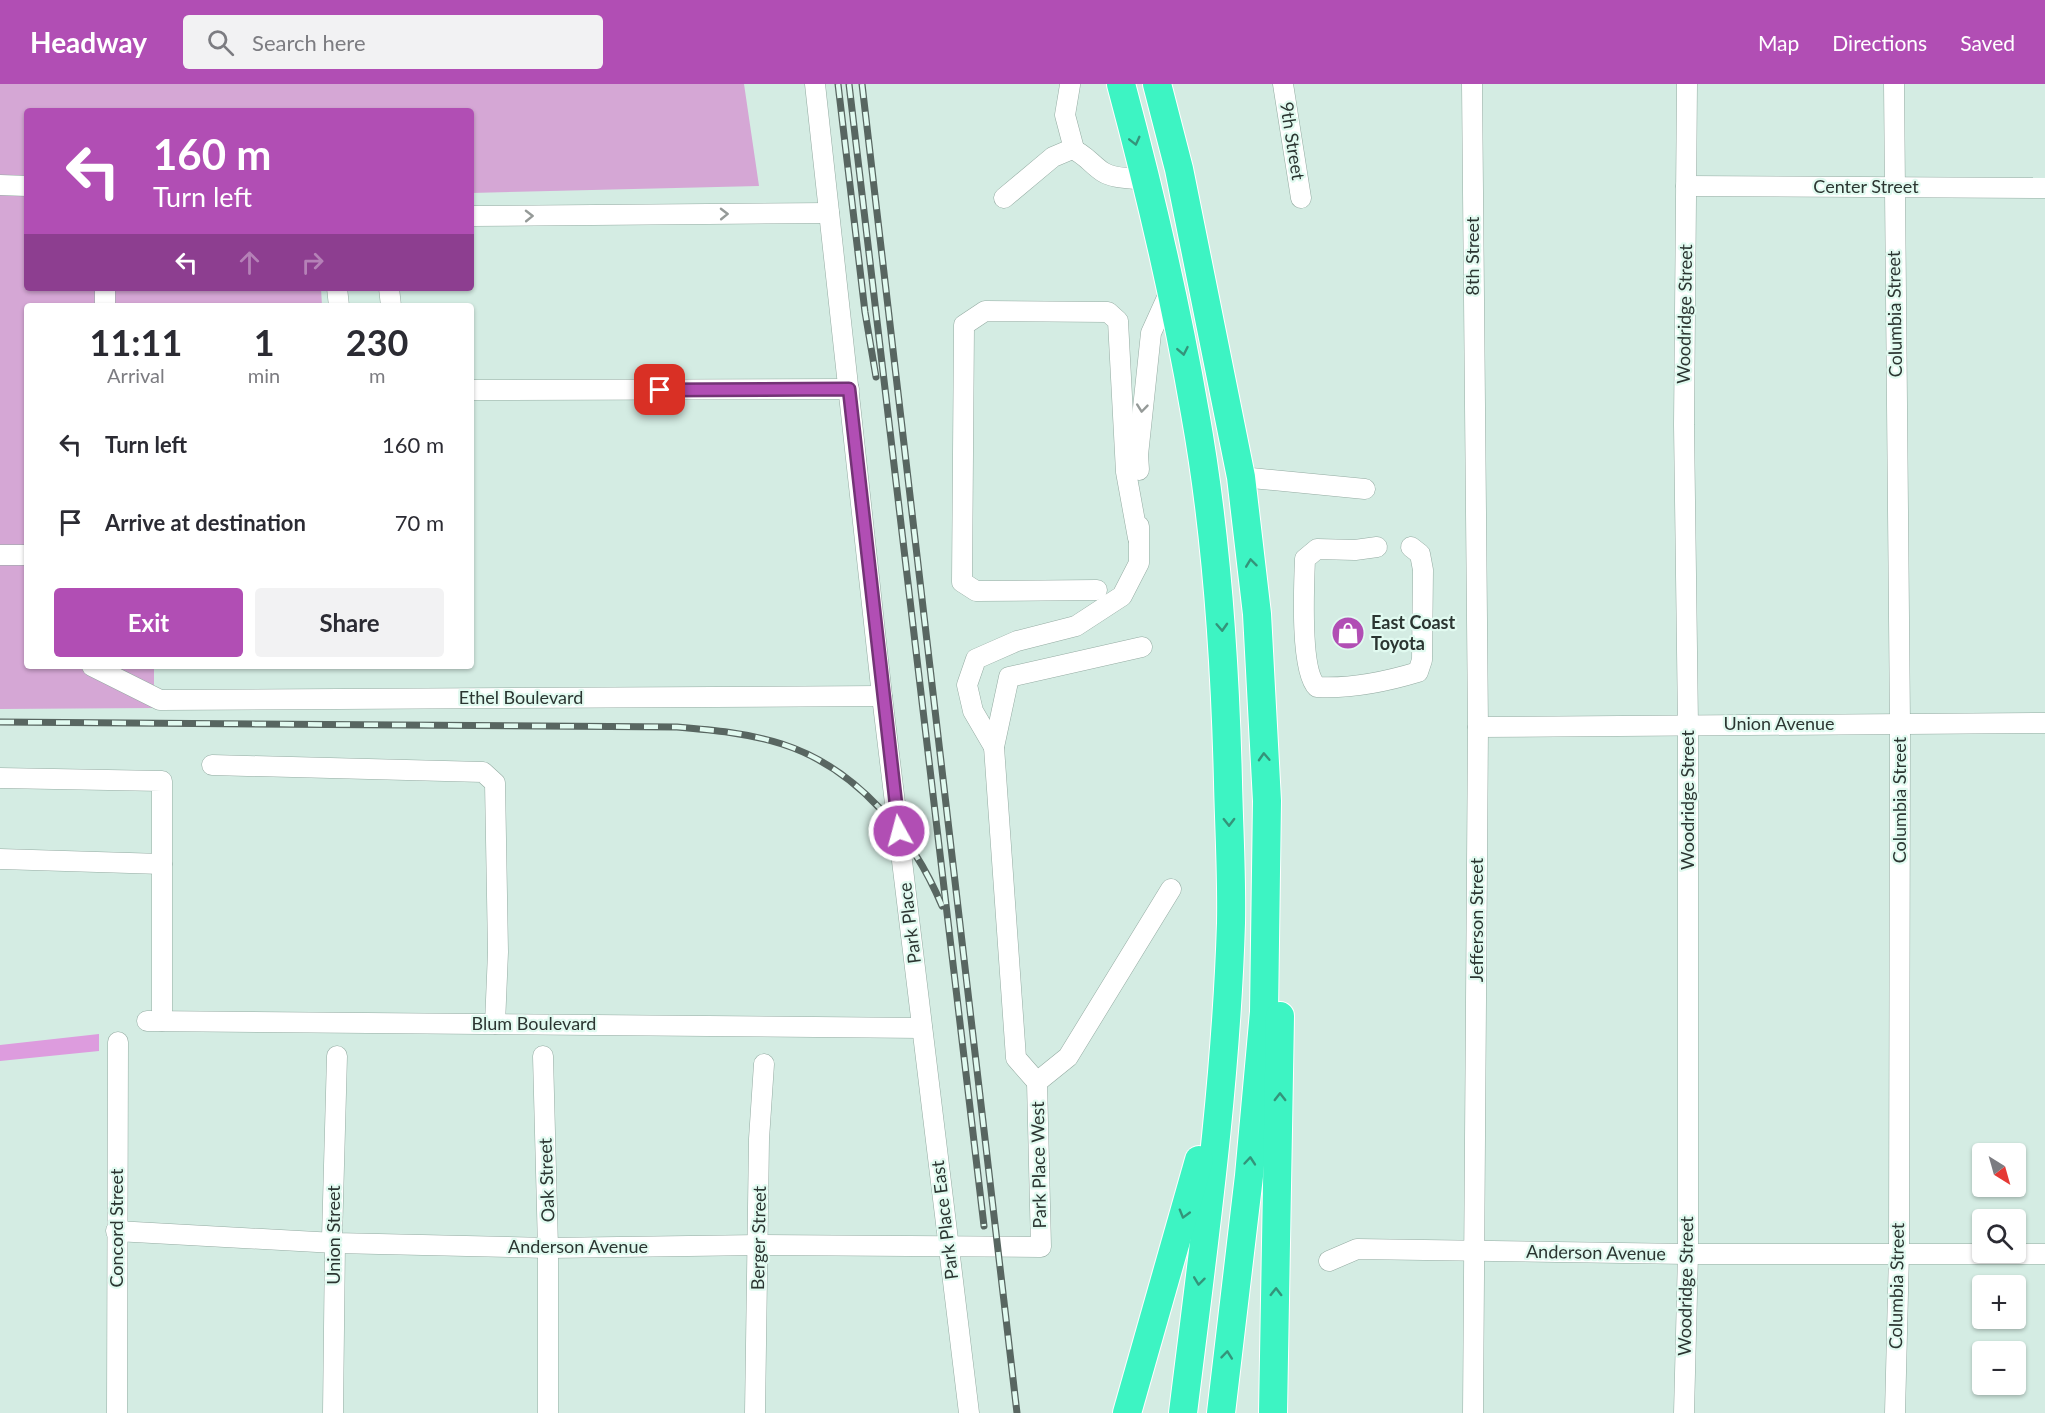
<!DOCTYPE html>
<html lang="en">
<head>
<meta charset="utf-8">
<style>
  body { margin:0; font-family:Lato,sans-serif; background:#f2f2f3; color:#2b2b33; height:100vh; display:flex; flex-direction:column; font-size:22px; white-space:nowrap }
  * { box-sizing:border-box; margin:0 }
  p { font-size:20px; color:#7c7c81 }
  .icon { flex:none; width:33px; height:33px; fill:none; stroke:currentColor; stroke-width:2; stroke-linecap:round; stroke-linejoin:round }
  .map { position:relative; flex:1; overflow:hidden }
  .panel { position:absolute; left:24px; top:219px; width:450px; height:366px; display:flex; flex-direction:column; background:#fff; border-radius:6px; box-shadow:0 2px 4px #0004 }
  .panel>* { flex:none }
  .hud { position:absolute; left:24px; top:24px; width:450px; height:183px; border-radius:6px; box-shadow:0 2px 4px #0004; background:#b14eb4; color:#fff; overflow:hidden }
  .needle { width:39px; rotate:143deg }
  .fabs { position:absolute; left:1972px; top:1059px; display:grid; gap:12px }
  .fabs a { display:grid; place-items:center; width:54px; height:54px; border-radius:6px; background:#fff; box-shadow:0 2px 4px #0004; font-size:30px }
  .pin { position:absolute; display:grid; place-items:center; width:51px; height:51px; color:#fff; margin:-26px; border-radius:12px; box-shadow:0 3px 9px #0006 }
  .me { position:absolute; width:66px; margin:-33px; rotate:353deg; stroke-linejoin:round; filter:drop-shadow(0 0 4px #0008) }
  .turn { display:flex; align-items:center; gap:21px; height:126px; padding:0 30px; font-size:27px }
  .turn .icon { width:78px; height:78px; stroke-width:2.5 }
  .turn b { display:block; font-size:42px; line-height:51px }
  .lanes { display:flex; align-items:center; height:57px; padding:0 30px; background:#0003; justify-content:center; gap:30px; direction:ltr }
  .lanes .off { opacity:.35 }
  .eta { display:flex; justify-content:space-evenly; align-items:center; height:102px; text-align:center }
  .eta b { font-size:36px; font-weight:700; line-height:42px }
  .primary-button { display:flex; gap:12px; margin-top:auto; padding:12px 30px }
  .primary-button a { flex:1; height:69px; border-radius:6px; background:#b14eb4; color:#fff; font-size:24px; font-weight:700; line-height:69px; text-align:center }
  .primary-button a+a { background:#f2f2f3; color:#2b2b33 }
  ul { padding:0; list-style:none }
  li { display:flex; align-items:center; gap:18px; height:78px; padding:0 30px }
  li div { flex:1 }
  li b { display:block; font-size:22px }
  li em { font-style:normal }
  header { display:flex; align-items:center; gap:36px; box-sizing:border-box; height:84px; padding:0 30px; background:#b14eb4; color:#fff }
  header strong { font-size:28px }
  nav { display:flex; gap:33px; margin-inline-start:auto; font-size:21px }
  .search { width:420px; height:54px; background:#f2f2f3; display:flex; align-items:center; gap:15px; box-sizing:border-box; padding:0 21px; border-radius:6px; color:#7c7c81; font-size:22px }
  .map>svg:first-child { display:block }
  .green { fill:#d5a7d5 }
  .water { fill:#dd9cde }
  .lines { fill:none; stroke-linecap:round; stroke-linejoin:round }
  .minor-casing { stroke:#94aba2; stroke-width:21 }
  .highway-casing { stroke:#fff; stroke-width:30 }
  .minor { stroke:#fff; stroke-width:20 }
  .highway { stroke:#3df4c3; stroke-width:28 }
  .rail-casing { stroke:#586661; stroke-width:7 }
  .rail { stroke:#e1faf0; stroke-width:4.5; stroke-dasharray:14; stroke-linecap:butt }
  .oneway { stroke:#34947a }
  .oneway2 { stroke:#959a98 }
  .route-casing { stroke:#733375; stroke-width:15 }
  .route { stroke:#b14eb4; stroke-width:10 }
  .labels { text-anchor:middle; stroke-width:4.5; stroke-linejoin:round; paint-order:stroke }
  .street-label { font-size:18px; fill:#2b3531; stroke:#e1faf0 }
  .poi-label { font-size:18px; font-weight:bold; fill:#2b3531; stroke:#e1faf0; text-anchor:start }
</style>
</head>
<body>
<header>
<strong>Headway</strong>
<div class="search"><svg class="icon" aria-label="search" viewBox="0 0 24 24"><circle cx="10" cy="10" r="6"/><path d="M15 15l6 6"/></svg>Search here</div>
<nav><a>Map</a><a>Directions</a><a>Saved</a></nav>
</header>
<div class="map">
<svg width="2045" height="1329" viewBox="0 0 2045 1329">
  <rect width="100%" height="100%" fill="#d4ece3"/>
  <polygon class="green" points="0,0 744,0 759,102 471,109 471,27 27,27 27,204 321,204 322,222 27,222 27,582 154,582 154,624 0,625"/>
  <polygon class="water" points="99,950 99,967 0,977 0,961"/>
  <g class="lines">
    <g class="minor-casing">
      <g id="minor">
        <polyline points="815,0 882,612 969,1329"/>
        <polyline points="1283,0 1301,114"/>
        <polyline points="1472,0 1478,643 1473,1329"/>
        <polyline points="1894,0 1900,640 1899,1169 1895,1329"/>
        <polyline points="1070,1 1065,31 1074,65"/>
        <polyline points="0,101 27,102"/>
        <polyline points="1686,102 2045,104"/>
        <path d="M1004 114 1053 73 1072 65C1085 70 1092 81 1103 88 1114 95 1131 94 1145 96"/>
        <polyline points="471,132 829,129"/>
        <polyline points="337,204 339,222"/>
        <polyline points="389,204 391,222"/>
        <polyline points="105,222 105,204"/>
        <polyline points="471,306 849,305"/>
        <polyline points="1139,386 1138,371 1151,249 1170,207"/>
        <polyline points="1241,393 1365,405"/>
        <path d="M1377 463 1355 466 1317 465 1305 475C1304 500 1300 587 1317 603 1352 605 1385 598 1418 588L1422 576 1423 486 1420 470 1411 463"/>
        <polyline points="0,471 27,471"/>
        <polyline points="1097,506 976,507 962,498 964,241 985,227 1108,228 1118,237 1126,388 1138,454"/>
        <polyline points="92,582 160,616 882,612"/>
        <polyline points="1478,643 2045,639"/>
        <polyline points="994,663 973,627 967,601 976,575 1017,557 1076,542 1122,512 1139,479 1139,442"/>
        <polyline points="212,681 483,688 495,699 498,868 495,940"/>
        <polyline points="0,694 162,697 162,937"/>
        <polyline points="0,775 162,780"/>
        <polyline points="147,937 922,944"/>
        <polyline points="543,972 548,1164 548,1329"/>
        <polyline points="1037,998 1016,974 994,663 1009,593 1142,563"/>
        <polyline points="1037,998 1068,973 1171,805"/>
        <polyline points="116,1147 335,1159 548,1164 759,1161 1041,1163 1037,998"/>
        <polyline points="1329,1177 1357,1165 1688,1170 2045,1170"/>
        <polyline points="117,1329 118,958"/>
        <polyline points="333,1329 335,1159 332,1154 337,972"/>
        <polyline points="755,1329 759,1055 764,980"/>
        <polyline points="1684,1329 1688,1170 1688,641 1684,341 1687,0"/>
      </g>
    </g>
    <g class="highway-casing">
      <g id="highway">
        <path d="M1121 0C1150 108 1176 219 1195 329 1217 451 1225 574 1228 698 1229 745 1232 792 1231 839 1226 1003 1203 1166 1183 1329"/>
        <polyline points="1157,0 1179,85 1241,393 1257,530 1267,717 1264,928 1249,1092 1221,1329"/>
        <polyline points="1127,1329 1199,1076"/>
        <polyline points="1273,1329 1280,932"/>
      </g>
    </g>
    <use href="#minor" class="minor"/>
    <use href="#highway" class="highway"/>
    <g class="rail-casing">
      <g id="rail">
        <polyline points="838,0 865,228 876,293"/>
        <polyline points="849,0 984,1142"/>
        <polyline points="862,0 1017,1329"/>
        <path d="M0 638 677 643C713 646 747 649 782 660 857 684 913 752 942 822"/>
      </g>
    </g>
    <use href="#rail" class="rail"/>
  </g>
  <defs><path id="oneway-chevron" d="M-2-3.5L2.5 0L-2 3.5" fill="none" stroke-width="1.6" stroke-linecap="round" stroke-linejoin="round" transform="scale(1.5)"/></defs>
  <g class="oneway">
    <use href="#oneway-chevron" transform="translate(1135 57) rotate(76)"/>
    <use href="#oneway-chevron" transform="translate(1183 267) rotate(79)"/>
    <use href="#oneway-chevron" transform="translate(1251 479) rotate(-97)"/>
    <use href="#oneway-chevron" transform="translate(1222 543) rotate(87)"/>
    <use href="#oneway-chevron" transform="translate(1264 673) rotate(-93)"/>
    <use href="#oneway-chevron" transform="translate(1229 738) rotate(89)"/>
    <use href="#oneway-chevron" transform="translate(1280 1013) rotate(-90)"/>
    <use href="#oneway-chevron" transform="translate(1250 1077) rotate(-85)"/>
    <use href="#oneway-chevron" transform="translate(1184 1130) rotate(106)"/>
    <use href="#oneway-chevron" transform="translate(1199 1197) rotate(97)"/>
    <use href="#oneway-chevron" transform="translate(1276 1208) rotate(-89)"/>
    <use href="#oneway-chevron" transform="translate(1227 1271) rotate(-84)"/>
  </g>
  <g class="oneway2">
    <use href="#oneway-chevron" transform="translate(724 130) rotate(-1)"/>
    <use href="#oneway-chevron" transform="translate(529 132) rotate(-1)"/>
    <use href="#oneway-chevron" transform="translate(1142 324) rotate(96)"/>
  </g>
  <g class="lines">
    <g class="route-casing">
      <polyline id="route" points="660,306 849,305 899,747"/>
    </g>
    <use href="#route" class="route"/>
  </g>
  <defs>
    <g id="shop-disc" transform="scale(1.725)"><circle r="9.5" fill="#b14eb4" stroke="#e1faf0"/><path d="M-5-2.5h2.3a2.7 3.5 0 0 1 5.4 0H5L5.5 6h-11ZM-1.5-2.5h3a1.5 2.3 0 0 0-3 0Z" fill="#fff"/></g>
  </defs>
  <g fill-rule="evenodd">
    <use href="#shop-disc" x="1348" y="549"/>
  </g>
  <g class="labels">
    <g class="street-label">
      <text transform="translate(1292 57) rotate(81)" y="6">9th Street</text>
      <text x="1866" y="109">Center Street</text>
      <text transform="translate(1473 172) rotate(-90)" y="6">8th Street</text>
      <text transform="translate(1685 230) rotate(-89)" y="6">Woodridge Street</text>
      <text transform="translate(1895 230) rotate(-91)" y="6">Columbia Street</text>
      <text x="521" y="620">Ethel Boulevard</text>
      <text x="1779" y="646">Union Avenue</text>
      <text transform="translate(1688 716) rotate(-90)" y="6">Woodridge Street</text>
      <text transform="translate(1900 716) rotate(-90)" y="6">Columbia Street</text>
      <text transform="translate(1477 836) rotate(-90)" y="6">Jefferson Street</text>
      <text transform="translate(910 839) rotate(-97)" y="6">Park Place</text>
      <text x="534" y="946">Blum Boulevard</text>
      <text transform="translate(1039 1081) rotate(-91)" y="6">Park Place West</text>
      <text transform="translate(547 1096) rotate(-92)" y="6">Oak Street</text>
      <text transform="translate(945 1136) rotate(-97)" y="6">Park Place East</text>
      <text transform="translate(117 1144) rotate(-90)" y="6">Concord Street</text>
      <text transform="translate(334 1151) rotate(-90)" y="6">Union Street</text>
      <text transform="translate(759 1154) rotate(-89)" y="6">Berger Street</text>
      <text x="578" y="1169">Anderson Avenue</text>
      <text transform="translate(1596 1169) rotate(1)" y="6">Anderson Avenue</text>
      <text transform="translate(1686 1202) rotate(-89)" y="6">Woodridge Street</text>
      <text transform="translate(1897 1202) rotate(-89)" y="6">Columbia Street</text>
    </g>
    <g class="poi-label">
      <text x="1371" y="545">East Coast<tspan x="1371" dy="21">Toyota</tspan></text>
    </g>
  </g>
</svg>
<div class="fabs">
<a><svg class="needle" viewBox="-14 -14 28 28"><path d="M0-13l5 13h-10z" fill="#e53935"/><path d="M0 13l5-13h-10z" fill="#7c7c81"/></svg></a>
<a><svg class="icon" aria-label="search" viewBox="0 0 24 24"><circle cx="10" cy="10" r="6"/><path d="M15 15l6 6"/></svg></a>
<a>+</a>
<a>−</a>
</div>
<div class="pin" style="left:660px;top:306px;background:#d93025"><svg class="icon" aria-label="arrive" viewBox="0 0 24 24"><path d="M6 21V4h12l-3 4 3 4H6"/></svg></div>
<svg class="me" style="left:899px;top:747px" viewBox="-20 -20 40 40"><circle r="17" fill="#b14eb4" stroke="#fff" stroke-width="3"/><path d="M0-11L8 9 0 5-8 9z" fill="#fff"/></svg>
<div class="hud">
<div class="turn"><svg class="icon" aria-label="left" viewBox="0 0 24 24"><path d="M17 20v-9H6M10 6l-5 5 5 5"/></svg><div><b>160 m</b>Turn left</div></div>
<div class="lanes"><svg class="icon" aria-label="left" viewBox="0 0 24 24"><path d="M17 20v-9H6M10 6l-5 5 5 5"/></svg><svg class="icon off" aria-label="ahead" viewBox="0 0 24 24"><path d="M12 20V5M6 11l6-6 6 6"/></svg><svg class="icon off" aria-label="right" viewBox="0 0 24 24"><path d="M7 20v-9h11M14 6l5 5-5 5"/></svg></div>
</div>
<section class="panel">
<div class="eta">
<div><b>11:11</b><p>Arrival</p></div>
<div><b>1</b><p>min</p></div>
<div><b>230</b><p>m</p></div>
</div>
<ul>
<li><svg class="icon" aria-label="left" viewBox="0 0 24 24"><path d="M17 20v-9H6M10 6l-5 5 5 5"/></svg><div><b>Turn left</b></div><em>160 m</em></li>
<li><svg class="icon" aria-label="arrive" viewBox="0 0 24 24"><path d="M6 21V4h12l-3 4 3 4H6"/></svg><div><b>Arrive at destination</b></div><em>70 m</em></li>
</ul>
<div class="primary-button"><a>Exit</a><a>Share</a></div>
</section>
</div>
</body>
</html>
